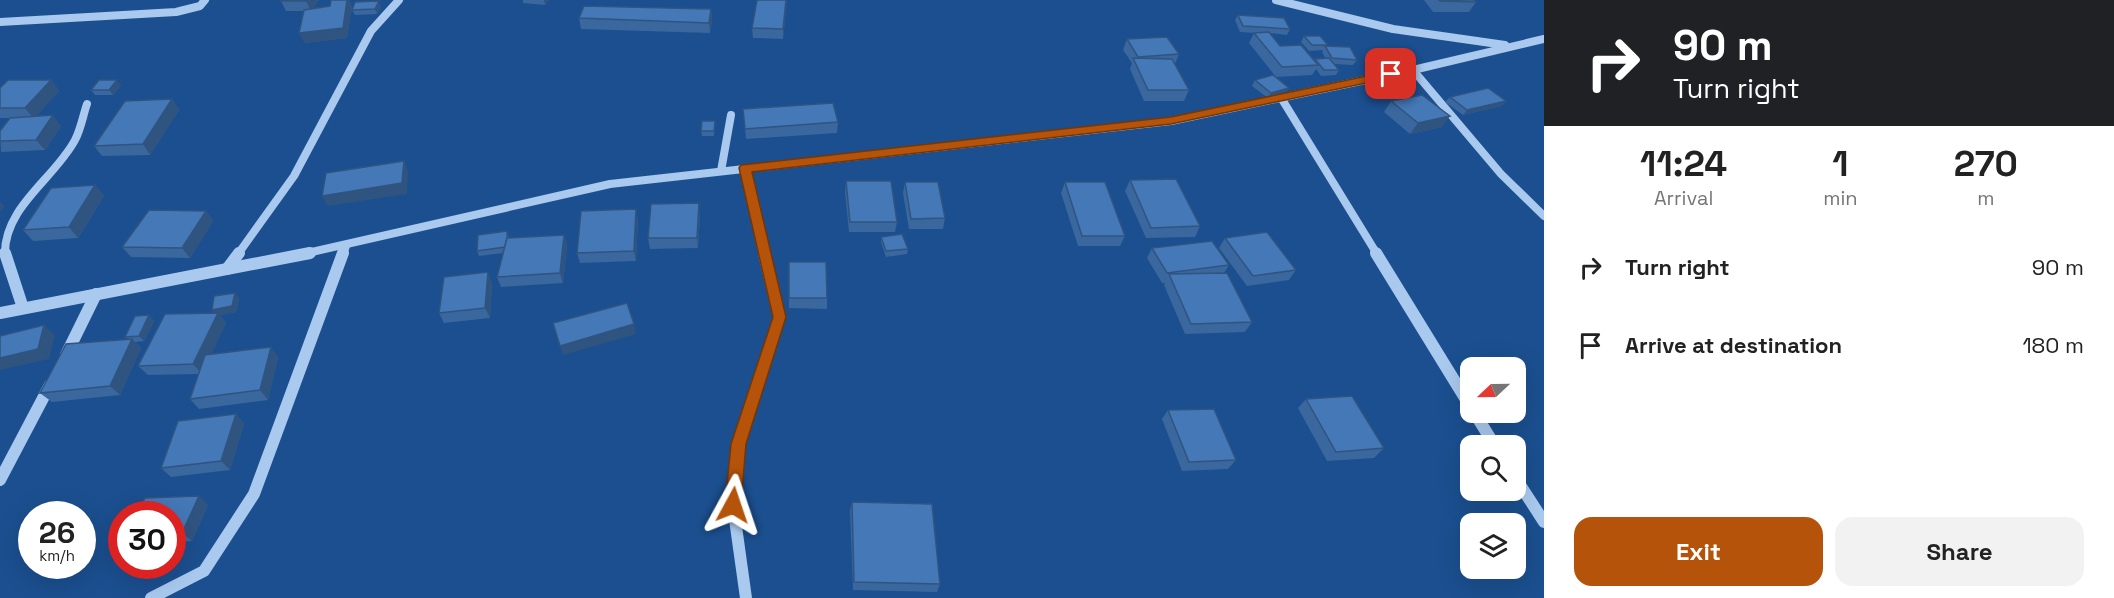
<!DOCTYPE html>
<html lang="en">
<head>
<meta charset="utf-8">
<style>
  body { margin:0; font-family:"Space Grotesk",sans-serif; background:#f2f2f2; color:#222; height:100vh; display:flex; flex-direction:column; font-size:22px; white-space:nowrap }
  * { box-sizing:border-box; margin:0 }
  p { font-size:20px; color:#767676 }
  .icon { flex:none; width:33px; height:33px; fill:none; stroke:currentColor; stroke-width:2; stroke-linecap:round; stroke-linejoin:round }
  .map { position:relative; flex:1; overflow:hidden }
  .panel { display:flex; flex-direction:column; background:#fff; width:570px }
  .panel>* { flex:none }
  .guide { background:#202124; color:#fff; overflow:hidden }
  .needle { width:39px; rotate:248deg }
  .buttons { position:absolute; left:1460px; top:357px; display:grid; gap:12px }
  .buttons a { display:grid; place-items:center; width:66px; height:66px; border-radius:12px; background:#fff; box-shadow:0 6px 24px #0002; font-size:30px }
  .speed { position:absolute; left:18px; top:501px; display:flex; gap:12px; font-size:30px; font-weight:700; text-align:center }
  .speed>* { display:grid; place-content:center; width:78px; height:78px; border-radius:50%; background:#fff; box-shadow:0 6px 24px #0002; line-height:1 }
  .speed small { font-size:15px; font-weight:400 }
  .speed .limit { border:9px solid #d22; background:#fff; color:#111 }
  .pin { position:absolute; display:grid; place-items:center; width:51px; height:51px; color:#fff; margin:-26px; border-radius:12px; box-shadow:0 3px 9px #0006 }
  .me { position:absolute; width:66px; margin:-33px; rotate:5deg; stroke-linejoin:round; filter:drop-shadow(0 0 4px #0008) }
  .turn { display:flex; align-items:center; gap:21px; height:126px; padding:0 30px; font-size:27px }
  .turn .icon { width:78px; height:78px; stroke-width:2.5 }
  .turn b { display:block; font-size:42px; line-height:51px }
  .eta { display:flex; justify-content:space-evenly; align-items:center; height:102px; text-align:center }
  .eta b { font-size:36px; font-weight:700; line-height:42px }
  .cta { display:flex; gap:12px; margin-top:auto; padding:12px 30px }
  .cta a { flex:1; height:69px; border-radius:18px; background:#b45309; color:#fff; font-size:24px; font-weight:700; line-height:69px; text-align:center }
  .cta a+a { background:#f2f2f2; color:#222 }
  ul { padding:0; list-style:none }
  li { display:flex; align-items:center; gap:18px; height:78px; padding:0 30px }
  li div { flex:1 }
  li b { display:block; font-size:22px }
  li em { font-style:normal }
  main { display:flex; flex:1; min-height:0 }
  .map>svg:first-child { display:block }
  .lines { fill:none; stroke-linecap:round; stroke-linejoin:round }
  .minor-far1 { stroke:#a9c9ee; stroke-width:8 }
  .minor { stroke:#a9c9ee; stroke-width:12 }
  .wall { fill:#3a679d }
  .shaded-wall { fill:#305480 }
  .building { fill:#4478b7; stroke:#305480; stroke-width:1.5 }
  .route { fill:#b45309; stroke:#753606; stroke-width:1.5 }
</style>
</head>
<body>
<main>
<div class="map">
<svg width="1544" height="598" viewBox="0 0 1544 598">
  <rect width="100%" height="100%" fill="#1b4f8f"/>
  <g class="lines">
    <g class="minor-far1">
      <polyline points="1276,0 1393,29 1505,45"/>
      <polyline points="0,22 176,12 200,6 205,0"/>
      <polyline points="1413,70 1501,174 1544,216"/>
      <polyline points="1280,96 1377,254"/>
      <polyline points="745,168 765,254"/>
      <polyline points="721,171 731,115"/>
      <path d="M5 254C4 207 55 178 75 140 81 129 83 115 87 104"/>
      <polyline points="238,254 294,176 371,31 399,0"/>
      <polyline points="303,254 610,184 1171,121 1413,70 1544,39"/>
      <polyline points="343,254 346,246"/>
    </g>
    <g class="minor">
      <polyline points="5,253 23,308"/>
      <polyline points="1376,253 1470,406"/>
      <polyline points="227,269 239,253"/>
      <polyline points="0,313 310,253"/>
      <polyline points="66,355 96,294"/>
      <polyline points="1474,412 1495,446"/>
      <polyline points="1515,477 1544,522"/>
      <polyline points="0,480 50,385"/>
      <polyline points="151,598 204,571 254,494 343,253"/>
      <polyline points="746,598 733,505 739,444 779,317 764,253"/>
    </g>
  </g>
  <g class="wall">
    <polygon points="319,0 313,8 330,6 331,0 349,0 352,7 347,38 304,43 304,11 286,11 281,1"/>
    <polygon points="523,0 549,0 545,5 523,3"/>
    <polygon points="757,0 787,0 783,39 753,38 752,28"/>
    <polygon points="1424,0 1474,0 1476,2 1469,12 1433,12"/>
    <polygon points="381,7 377,14 355,15 352,10"/>
    <polygon points="711,9 712,20 710,33 581,29 579,18"/>
    <polygon points="1238,15 1290,29 1287,35 1270,33 1280,46 1314,60 1315,59 1326,59 1322,52 1323,50 1309,51 1301,42 1304,36 1328,45 1327,46 1357,60 1353,65 1334,64 1339,70 1336,75 1321,76 1316,69 1312,75 1276,77 1289,88 1286,93 1268,98 1252,86 1255,80 1276,77 1249,43 1254,33 1256,33 1240,32 1235,20"/>
    <polygon points="1127,39 1179,54 1175,64 1189,90 1184,101 1144,101 1130,69 1132,63 1123,50"/>
    <polygon points="51,80 59,91 36,116 61,126 45,150 1,152 0,131 10,118 0,118 0,88"/>
    <polygon points="121,85 113,95 95,95 91,90"/>
    <polygon points="1450,97 1506,101 1501,106 1463,115 1445,102"/>
    <polygon points="172,99 179,110 150,155 102,156 94,146"/>
    <polygon points="1391,101 1442,127 1410,134 1384,112"/>
    <polygon points="743,109 838,122 837,133 746,139"/>
    <polygon points="715,121 714,136 702,136 701,131"/>
    <polygon points="1130,180 1200,226 1195,237 1146,238 1125,191"/>
    <polygon points="846,181 897,222 895,232 849,232 845,192"/>
    <polygon points="905,182 945,218 943,229 909,229 903,193"/>
    <polygon points="1065,182 1125,236 1120,246 1078,246 1061,193"/>
    <polygon points="95,185 104,196 78,238 33,241 23,230"/>
    <polygon points="206,211 213,221 190,258 131,257 122,247"/>
    <polygon points="700,214 698,248 650,249 648,238"/>
    <polygon points="638,219 636,261 580,263 577,253"/>
    <polygon points="507,231 509,238 564,235 567,245 563,283 501,287 497,277 503,253 479,256 477,251"/>
    <polygon points="881,237 908,249 907,254 886,257 881,242"/>
    <polygon points="1225,238 1296,270 1289,280 1247,286 1219,248"/>
    <polygon points="1152,248 1229,265 1224,273 1252,322 1245,332 1185,334 1164,285 1165,283 1162,283 1147,258"/>
    <polygon points="789,262 827,298 827,309 789,308"/>
    <polygon points="492,282 490,318 444,323 439,313"/>
    <polygon points="239,298 236,312 220,315 226,323 211,354 278,357 268,400 199,409 190,399 198,374 148,375 138,366 214,313"/>
    <polygon points="149,315 154,321 144,341 135,342 141,348 120,395 52,402 40,393 128,339 125,337"/>
    <polygon points="1306,399 1384,448 1374,458 1327,461 1298,408"/>
    <polygon points="1168,410 1236,460 1228,469 1182,471 1162,419"/>
    <polygon points="236,414 244,424 230,470 171,477 161,468"/>
    <polygon points="852,502 940,584 937,592 853,590 850,510"/>
    <polygon points="208,505 192,541 172,542 172,514"/>
  </g>
  <g class="shaded-wall">
    <polygon points="307,0 319,0 311,11 306,1"/>
    <polygon points="347,0 349,0 352,7 347,38 304,43 299,33"/>
    <polygon points="544,0 549,0 545,5"/>
    <polygon points="786,0 787,0 783,39 783,29"/>
    <polygon points="379,1 381,7 377,14 375,9"/>
    <polygon points="711,9 712,20 710,33 709,23"/>
    <polygon points="51,80 59,91 34,119 25,108"/>
    <polygon points="117,80 121,85 113,95 109,90"/>
    <polygon points="1289,88 1286,93 1268,98 1271,93"/>
    <polygon points="172,99 179,110 150,155 143,144"/>
    <polygon points="1506,101 1501,106 1463,115 1467,110"/>
    <polygon points="53,115 61,126 45,150 36,140"/>
    <polygon points="1450,116 1442,127 1410,134 1418,123"/>
    <polygon points="404,161 408,171 407,194 328,206 322,196"/>
    <polygon points="95,185 104,196 78,238 69,227"/>
    <polygon points="0,202 5,206 0,212"/>
    <polygon points="699,203 700,214 698,248 697,238"/>
    <polygon points="636,209 638,219 636,261 634,251"/>
    <polygon points="206,211 213,221 190,258 182,248"/>
    <polygon points="564,235 567,245 563,283 560,273"/>
    <polygon points="488,272 492,282 490,318 485,308"/>
    <polygon points="235,293 239,298 236,312 220,315 226,323 202,374 193,364 216,316 212,310"/>
    <polygon points="149,315 154,321 144,341 139,336"/>
    <polygon points="634,324 636,334 563,355 560,346"/>
    <polygon points="44,325 55,335 49,359 0,370 0,358"/>
    <polygon points="132,339 141,348 120,395 110,386"/>
    <polygon points="271,347 278,357 268,400 260,390"/>
    <polygon points="236,414 244,424 230,470 221,461"/>
    <polygon points="199,496 208,505 192,541 182,533"/>
  </g>
  <g class="building">
    <polygon points="282,0 307,0 306,1 281,1"/>
    <polygon points="331,0 347,0 343,28 299,33 304,10 330,6"/>
    <polygon points="757,0 786,0 783,29 752,28"/>
    <polygon points="1439,0 1474,0 1476,2 1440,1"/>
    <polygon points="379,1 375,9 352,10 355,2"/>
    <polygon points="584,6 711,9 709,23 579,18"/>
    <polygon points="1238,15 1284,18 1290,29 1243,26"/>
    <polygon points="1269,32 1280,46 1301,45 1318,65 1282,67 1254,33"/>
    <polygon points="1304,36 1320,36 1328,45 1312,45"/>
    <polygon points="1167,37 1179,54 1138,57 1127,39"/>
    <polygon points="1325,46 1350,47 1357,60 1332,58"/>
    <polygon points="1133,58 1172,59 1189,90 1148,90"/>
    <polygon points="1329,58 1339,70 1324,70 1315,59"/>
    <polygon points="1273,75 1289,88 1271,93 1255,80"/>
    <polygon points="8,80 51,80 25,108 0,108 0,88"/>
    <polygon points="99,80 117,80 109,90 91,90"/>
    <polygon points="1488,88 1506,101 1467,110 1450,97"/>
    <polygon points="1422,95 1450,116 1418,123 1391,101"/>
    <polygon points="172,99 143,144 94,146 125,101"/>
    <polygon points="833,103 838,122 745,129 743,109"/>
    <polygon points="53,115 36,140 0,141 0,131 10,118"/>
    <polygon points="702,121 715,121 714,131 701,131"/>
    <polygon points="404,161 402,183 322,196 326,173"/>
    <polygon points="1176,179 1200,226 1151,228 1130,180"/>
    <polygon points="846,181 891,181 897,222 850,222"/>
    <polygon points="905,182 938,182 945,218 911,219"/>
    <polygon points="1065,182 1105,182 1125,236 1082,236"/>
    <polygon points="95,185 69,227 23,230 51,188"/>
    <polygon points="699,203 697,238 648,238 651,204"/>
    <polygon points="636,209 634,251 577,253 581,211"/>
    <polygon points="149,210 206,211 182,248 122,247"/>
    <polygon points="507,231 507,238 505,247 477,251 478,235"/>
    <polygon points="1267,232 1296,270 1253,276 1225,238"/>
    <polygon points="902,234 908,249 886,251 881,237"/>
    <polygon points="564,235 560,273 497,277 507,238"/>
    <polygon points="1212,241 1229,265 1167,273 1152,248"/>
    <polygon points="789,262 826,262 827,298 789,298"/>
    <polygon points="488,272 485,308 439,313 444,277"/>
    <polygon points="1227,273 1252,322 1191,324 1169,274"/>
    <polygon points="235,293 232,306 212,310 214,296"/>
    <polygon points="627,303 634,324 560,346 553,323"/>
    <polygon points="218,313 193,364 138,366 165,314"/>
    <polygon points="149,315 139,336 125,337 135,316"/>
    <polygon points="44,325 38,349 0,358 0,336"/>
    <polygon points="132,339 110,386 40,393 66,344"/>
    <polygon points="271,347 260,390 190,399 205,355"/>
    <polygon points="1352,396 1384,448 1336,452 1306,399"/>
    <polygon points="1214,409 1236,460 1189,462 1168,410"/>
    <polygon points="236,414 221,461 161,468 178,421"/>
    <polygon points="199,496 182,533 172,533 172,514 137,514 145,498"/>
    <polygon points="852,502 932,504 940,584 854,582"/>
  </g>
  <polygon class="route" points="1391,71 1395,72 1395,77 1171,124 752,172 786,317 746,444 741,505 739,510 733,512 727,510 725,505 731,444 773,317 739,168 741,165 1171,117"/>
</svg>
<div class="buttons">
<a><svg class="needle" viewBox="-14 -14 28 28"><path d="M0-13l5 13h-10z" fill="#e53935"/><path d="M0 13l5-13h-10z" fill="#767676"/></svg></a>
<a><svg class="icon" aria-label="search" viewBox="0 0 24 24"><circle cx="10" cy="10" r="6"/><path d="M15 15l6 6"/></svg></a>
<a><svg class="icon" aria-label="layers" viewBox="0 0 24 24"><path d="M12 4l9 5-9 5-9-5zM3 14l9 5 9-5"/></svg></a>
</div>
<div class="speed"><div>26<small>km/h</small></div><div class="limit">30</div></div>
<div class="pin" style="left:1391px;top:74px;background:#d93025"><svg class="icon" aria-label="arrive" viewBox="0 0 24 24"><path d="M6 21V4h12l-3 4 3 4H6"/></svg></div>
<svg class="me" style="left:733px;top:505px" viewBox="-20 -20 40 40"><path d="M0-17L14 15 0 8-14 15z" fill="#b45309" stroke="#fff" stroke-width="4"/></svg>
</div>
<section class="panel">
<div class="guide">
<div class="turn"><svg class="icon" aria-label="right" viewBox="0 0 24 24"><path d="M7 20v-9h11M14 6l5 5-5 5"/></svg><div><b>90 m</b>Turn right</div></div>
</div>
<div class="eta">
<div><b>11:24</b><p>Arrival</p></div>
<div><b>1</b><p>min</p></div>
<div><b>270</b><p>m</p></div>
</div>
<ul>
<li><svg class="icon" aria-label="right" viewBox="0 0 24 24"><path d="M7 20v-9h11M14 6l5 5-5 5"/></svg><div><b>Turn right</b></div><em>90 m</em></li>
<li><svg class="icon" aria-label="arrive" viewBox="0 0 24 24"><path d="M6 21V4h12l-3 4 3 4H6"/></svg><div><b>Arrive at destination</b></div><em>180 m</em></li>
</ul>
<div class="cta"><a>Exit</a><a>Share</a></div>
</section>
</main>
</body>
</html>
